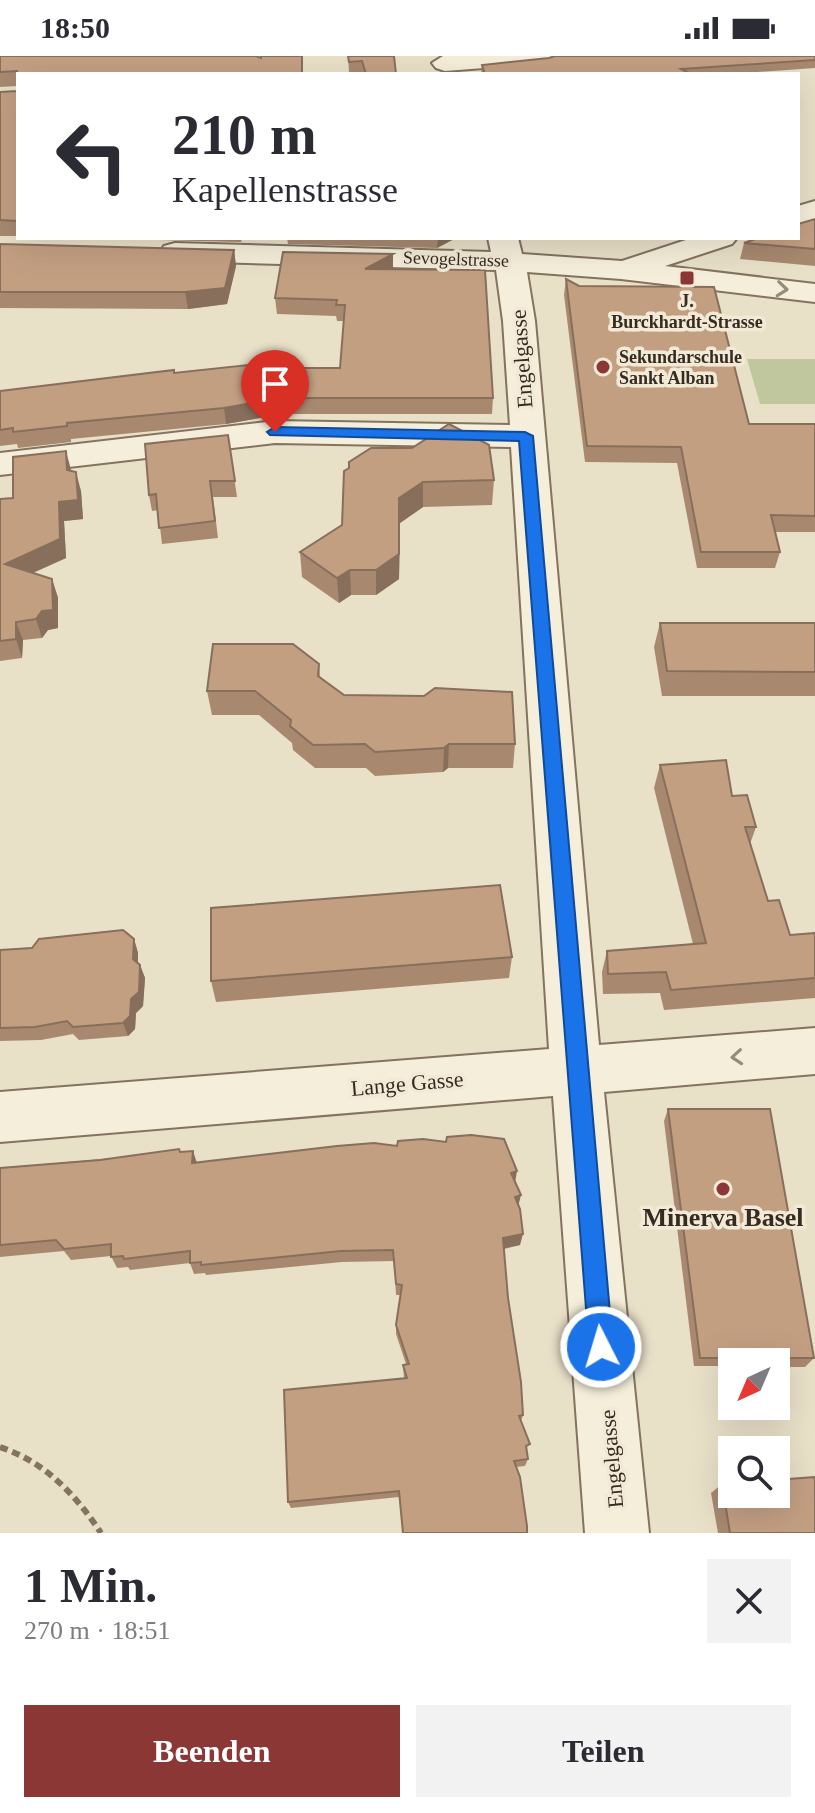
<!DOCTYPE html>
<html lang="de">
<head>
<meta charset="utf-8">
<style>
  body { margin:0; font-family:"Times New Roman",serif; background:#f2f2f3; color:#2b2b33; height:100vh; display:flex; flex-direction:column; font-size:30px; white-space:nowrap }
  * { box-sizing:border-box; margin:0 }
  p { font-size:26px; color:#7c7c81 }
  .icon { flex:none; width:44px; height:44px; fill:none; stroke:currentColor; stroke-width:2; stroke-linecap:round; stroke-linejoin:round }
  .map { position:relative; height:1477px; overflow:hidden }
  .panel { display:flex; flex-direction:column; background:#fff; flex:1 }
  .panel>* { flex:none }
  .guide { position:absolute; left:16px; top:16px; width:784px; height:168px; border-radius:0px; box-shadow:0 8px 32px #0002; background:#fff; color:#2b2b33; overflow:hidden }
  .needle { width:52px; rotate:224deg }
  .tools { position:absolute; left:718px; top:1292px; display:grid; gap:16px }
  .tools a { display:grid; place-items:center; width:72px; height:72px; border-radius:0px; background:#fff; box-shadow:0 8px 32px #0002; font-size:40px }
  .pin { position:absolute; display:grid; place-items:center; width:68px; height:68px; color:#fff; margin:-82px -34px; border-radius:50% 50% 50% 0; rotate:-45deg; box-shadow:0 0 8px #0007 }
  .pin .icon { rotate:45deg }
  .me { position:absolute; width:88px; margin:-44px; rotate:355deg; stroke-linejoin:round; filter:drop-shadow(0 0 6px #0008) }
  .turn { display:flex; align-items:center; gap:28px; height:168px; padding:0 24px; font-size:36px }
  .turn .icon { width:104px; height:104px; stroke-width:2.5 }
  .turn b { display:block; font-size:56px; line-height:68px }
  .round { display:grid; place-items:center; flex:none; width:84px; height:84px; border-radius:0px; background:#f2f2f3 }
  .summary { display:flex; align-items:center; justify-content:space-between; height:136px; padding:0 24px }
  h1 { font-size:48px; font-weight:600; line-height:60px }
  .cta { display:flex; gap:16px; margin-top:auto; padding:16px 24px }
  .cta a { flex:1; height:92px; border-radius:0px; background:#8b3736; color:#fff; font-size:32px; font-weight:600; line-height:92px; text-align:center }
  .cta a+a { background:#f2f2f3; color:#2b2b33 }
  .status { display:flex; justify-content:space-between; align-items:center; height:56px; padding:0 40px; background:#fff; direction:ltr }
  .status svg { height:22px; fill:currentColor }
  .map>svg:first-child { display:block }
  .green { fill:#c0c69d }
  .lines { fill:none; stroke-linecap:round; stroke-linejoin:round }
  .minor-casing { stroke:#83735f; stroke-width:4 }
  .path { stroke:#83735f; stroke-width:6; stroke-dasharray:8 5; stroke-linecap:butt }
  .minor { fill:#f5eeda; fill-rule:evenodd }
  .wall { fill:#a88970 }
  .shaded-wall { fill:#886f5b }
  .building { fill:#c39f82; stroke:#886f5b; stroke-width:2 }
  .oneway { stroke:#958c7e }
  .route { fill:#1a73e8; stroke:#114b97; stroke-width:2 }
  .poi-dot { fill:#8b3736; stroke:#f2ead6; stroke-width:3 }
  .labels { text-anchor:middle; stroke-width:7; stroke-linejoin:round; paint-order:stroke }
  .far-street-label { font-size:18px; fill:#352b21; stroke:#f2ead6 }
  .far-poi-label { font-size:18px; font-weight:bold; fill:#352b21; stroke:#f2ead6 }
  .street-label { font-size:22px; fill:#352b21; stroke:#f2ead6 }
  .near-poi-label { font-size:26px; font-weight:bold; fill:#352b21; stroke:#f2ead6 }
</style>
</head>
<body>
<div class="status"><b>18:50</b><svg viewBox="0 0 49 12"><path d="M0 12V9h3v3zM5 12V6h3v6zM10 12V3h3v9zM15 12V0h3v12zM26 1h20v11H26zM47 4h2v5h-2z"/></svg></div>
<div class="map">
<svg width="815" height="1477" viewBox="0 0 815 1477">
  <rect width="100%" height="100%" fill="#e9e0c8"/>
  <polygon class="green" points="747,303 815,303 815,348 760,348"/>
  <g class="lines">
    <g class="minor-casing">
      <g id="minor">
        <polygon points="443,0 560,0 557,5 548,7 445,15 436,12 432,7"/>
        <polygon points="815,145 815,163 798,168 798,150"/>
        <polygon points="488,182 518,182 522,198 622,205 692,182 737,182 732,188 665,210 815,228 815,246 621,223 527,216 535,265 599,989 815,972 815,1018 604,1036 649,1477 585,1477 553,1040 0,1086 0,1036 549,993 511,391 275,387 0,419 0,397 275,365 510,369 503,265 496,214 175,205 164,202 160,196 164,190 175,187 491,196"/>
      </g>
    </g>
    <path class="path" d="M0 1391C45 1406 75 1438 101 1477"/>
    <use href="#minor" class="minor"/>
  </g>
  <g class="wall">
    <polygon points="0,0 261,2 302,0 18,18 18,180 0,180 0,36 17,35 17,30 0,31"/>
    <polygon points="348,0 396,18 363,18 363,16 349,16"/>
    <polygon points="815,0 815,12 730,18 481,17 482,9 549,2"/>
    <polygon points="815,163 815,210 740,203 744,187"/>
    <polygon points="76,182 242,182 241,186"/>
    <polygon points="287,182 456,182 437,192 288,188"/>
    <polygon points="0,188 234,194 236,210 227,248 188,253 0,252"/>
    <polygon points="393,213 493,342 492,358 282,358 226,368 71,383 71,386 18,392 17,388 0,390 0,335 174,317 248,312 340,312 344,265 337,265 336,260 277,258 275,242"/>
    <polygon points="566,223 749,368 815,368 815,476 775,476 780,496 775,512 697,512 677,407 585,406 564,239"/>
    <polygon points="228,379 237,441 213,441 218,482 162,488 158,454 152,455 149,439"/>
    <polygon points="412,392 494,424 492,449 423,451 400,467 399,523 376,539 351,539 339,547 302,521 300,496 342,469"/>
    <polygon points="71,415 81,435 83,463 64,465 66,502 33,517 52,523 58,542 58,572 48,574 42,582 23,584 22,602 0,605 0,443 13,442"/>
    <polygon points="660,567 815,567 815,640 662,640 654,591"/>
    <polygon points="319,608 320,621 344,639 515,688 513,712 448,712 443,716 375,720 366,712 315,712 293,694 292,687 259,659 212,659 207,635"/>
    <polygon points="660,709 732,740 756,771 750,788 768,845 790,879 815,877 815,942 664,954 660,937 603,938 602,916 607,895 693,888 654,732"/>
    <polygon points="134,883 138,897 138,907 140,909 145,922 143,950 136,957 135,973 128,980 79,984 73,978 41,984 0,985 0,894"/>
    <polygon points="512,901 509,922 216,946 211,925"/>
    <polygon points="668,1053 814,1302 805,1311 776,1311 776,1306 732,1306 732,1310 694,1310 664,1065"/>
    <polygon points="180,1096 197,1106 515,1125 519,1150 520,1189 504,1193 508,1242 523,1359 521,1365 528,1403 525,1410 516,1411 399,1441 291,1452 288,1446 404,1322 403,1309 406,1308 396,1278 396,1269 401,1239 396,1239 394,1205 342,1206 206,1219 205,1217 194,1218 190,1207 130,1214 128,1211 117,1212 111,1200 71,1204 64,1195 0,1201 0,1112"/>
    <polygon points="722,1428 815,1477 718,1477 711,1437"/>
  </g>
  <g class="shaded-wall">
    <polygon points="438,182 456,182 437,192"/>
    <polygon points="234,194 236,210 227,248 188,253 185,236"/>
    <polygon points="393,198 393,214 365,213"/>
    <polygon points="280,342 282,358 226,368 224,352"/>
    <polygon points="66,395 71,414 72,433 67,414"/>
    <polygon points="76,416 81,435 83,463 64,465 66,502 12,526 5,508 59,446"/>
    <polygon points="423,426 423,451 400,467 399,523 376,539 376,514 399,442"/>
    <polygon points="350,514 351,539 339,547 337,522"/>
    <polygon points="52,523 58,542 58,572 48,574 42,582 36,563 42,555"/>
    <polygon points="16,566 23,584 22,602 16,583"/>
    <polygon points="449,688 448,712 443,716 444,692"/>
    <polygon points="134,883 138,897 138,917 133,903"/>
    <polygon points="140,909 145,922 143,950 136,957 135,973 128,980 123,967 131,943"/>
    <polygon points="193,1095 197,1107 192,1107"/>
    <polygon points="517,1115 515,1127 511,1117"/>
    <polygon points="521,1139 518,1151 515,1141"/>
    <polygon points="523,1178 520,1189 501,1193 503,1182"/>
  </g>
  <g class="building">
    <polygon points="0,0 256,0 261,2 261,0 302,0 302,18 18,18 18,165 0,164 0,36 17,35 17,15 0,16"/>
    <polygon points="348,0 394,0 396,18 366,18 362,5 349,6"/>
    <polygon points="555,0 815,0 815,4 681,13 691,18 485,18 482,9 549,2"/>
    <polygon points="815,163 815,193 744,187 758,182 798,182 798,168"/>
    <polygon points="0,188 234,194 225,232 185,236 0,236"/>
    <polygon points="283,196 393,198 365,213 485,214 493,342 280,342 224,352 67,367 67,370 13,376 13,372 0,374 0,335 174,314 174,317 248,309 248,312 340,312 345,249 336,249 337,244 275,242"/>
    <polygon points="566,223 579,230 714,231 749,368 815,368 815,460 771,459 780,496 701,496 681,391 587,390"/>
    <polygon points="449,368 489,389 494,424 423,426 399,442 399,498 376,514 350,514 337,522 300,496 342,469 344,415 349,412 349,406 371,392 412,392"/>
    <polygon points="228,379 235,425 210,425 215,465 159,472 156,438 149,439 145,388"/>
    <polygon points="66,395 67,414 76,416 78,444 59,446 60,483 5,508 52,523 53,554 42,555 36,563 16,566 16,583 0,585 0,443 13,442 13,401"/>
    <polygon points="660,567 815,567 815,616 667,615"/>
    <polygon points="213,588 293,588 319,608 318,620 344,639 424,640 435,632 512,636 515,688 449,688 444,692 375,696 365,688 313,689 290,670 291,664 255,635 207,635"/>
    <polygon points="726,704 732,740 747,739 756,771 745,771 768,845 779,844 790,879 815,877 815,922 671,934 666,916 608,918 607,895 706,887 660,709"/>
    <polygon points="500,829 512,901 211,925 211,852"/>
    <polygon points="123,874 134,883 133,903 140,909 139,936 131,943 130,960 123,967 73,971 67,965 35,971 0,972 0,894 32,892 39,883"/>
    <polygon points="668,1053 770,1053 814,1302 700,1302"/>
    <polygon points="471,1079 504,1083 517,1115 511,1117 521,1139 515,1141 520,1153 523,1178 503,1182 508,1242 521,1326 523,1359 519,1360 530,1388 526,1390 528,1403 514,1405 520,1421 527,1470 527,1477 403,1477 399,1435 288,1446 284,1334 407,1322 403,1309 409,1308 396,1269 402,1229 396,1228 393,1194 341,1195 201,1209 201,1206 190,1207 190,1195 124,1203 123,1200 111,1201 111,1188 64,1193 56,1184 0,1189 0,1112 100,1104 179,1093 180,1096 193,1095 192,1107 337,1090 374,1087 397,1090 398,1085 423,1083 446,1086 447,1081"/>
    <polygon points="814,1421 815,1424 815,1477 730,1477 722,1428 732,1427 732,1438 776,1438 776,1424"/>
  </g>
  <defs><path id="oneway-chevron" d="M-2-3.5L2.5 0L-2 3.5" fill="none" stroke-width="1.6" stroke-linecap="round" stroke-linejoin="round" transform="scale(2)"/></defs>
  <g class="oneway">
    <use href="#oneway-chevron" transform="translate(782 233) rotate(6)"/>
    <use href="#oneway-chevron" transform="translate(737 1001) rotate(175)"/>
  </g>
  <polygon class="route" points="275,371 525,376 533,380 613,1291 609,1300 601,1303 592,1300 589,1291 519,385 270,379 267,376"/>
  <g class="poi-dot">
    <rect x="679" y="214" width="16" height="16" rx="4"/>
    <circle cx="603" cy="311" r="8"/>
    <circle cx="723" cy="1133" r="8"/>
  </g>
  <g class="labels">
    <g class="far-street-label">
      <text transform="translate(456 203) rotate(2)" y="6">Sevogelstrasse</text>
    </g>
    <g class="far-poi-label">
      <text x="687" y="251">J.<tspan x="687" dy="21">Burckhardt-Strasse</tspan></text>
      <text x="619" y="307" text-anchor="start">Sekundarschule<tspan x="619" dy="21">Sankt Alban</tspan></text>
    </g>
    <g class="street-label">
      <text transform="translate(521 303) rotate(-94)" y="8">Engelgasse</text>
      <text transform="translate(407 1027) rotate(-5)" y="8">Lange Gasse</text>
      <text transform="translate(611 1403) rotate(-95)" y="8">Engelgasse</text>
    </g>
    <g class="near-poi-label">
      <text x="723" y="1170">Minerva Basel</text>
    </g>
  </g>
</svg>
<div class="tools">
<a><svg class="needle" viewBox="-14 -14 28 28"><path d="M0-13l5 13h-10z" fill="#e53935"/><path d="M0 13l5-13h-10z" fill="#7c7c81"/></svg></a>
<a><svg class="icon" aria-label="search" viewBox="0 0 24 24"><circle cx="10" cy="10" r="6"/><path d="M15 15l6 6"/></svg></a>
</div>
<div class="pin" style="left:275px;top:376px;background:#d93025"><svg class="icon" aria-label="arrive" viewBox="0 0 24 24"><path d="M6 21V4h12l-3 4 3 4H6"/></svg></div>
<svg class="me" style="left:601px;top:1291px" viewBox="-20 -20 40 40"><circle r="17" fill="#1a73e8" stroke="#fff" stroke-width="3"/><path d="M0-11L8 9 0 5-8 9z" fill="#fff"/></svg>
<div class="guide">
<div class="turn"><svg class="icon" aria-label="left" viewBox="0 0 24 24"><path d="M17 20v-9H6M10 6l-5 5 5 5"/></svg><div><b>210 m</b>Kapellenstrasse</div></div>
</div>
</div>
<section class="panel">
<div class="summary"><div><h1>1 Min.</h1><p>270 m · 18:51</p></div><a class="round"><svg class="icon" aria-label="close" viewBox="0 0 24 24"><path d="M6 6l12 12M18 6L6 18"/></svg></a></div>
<div class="cta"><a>Beenden</a><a>Teilen</a></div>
</section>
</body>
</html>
